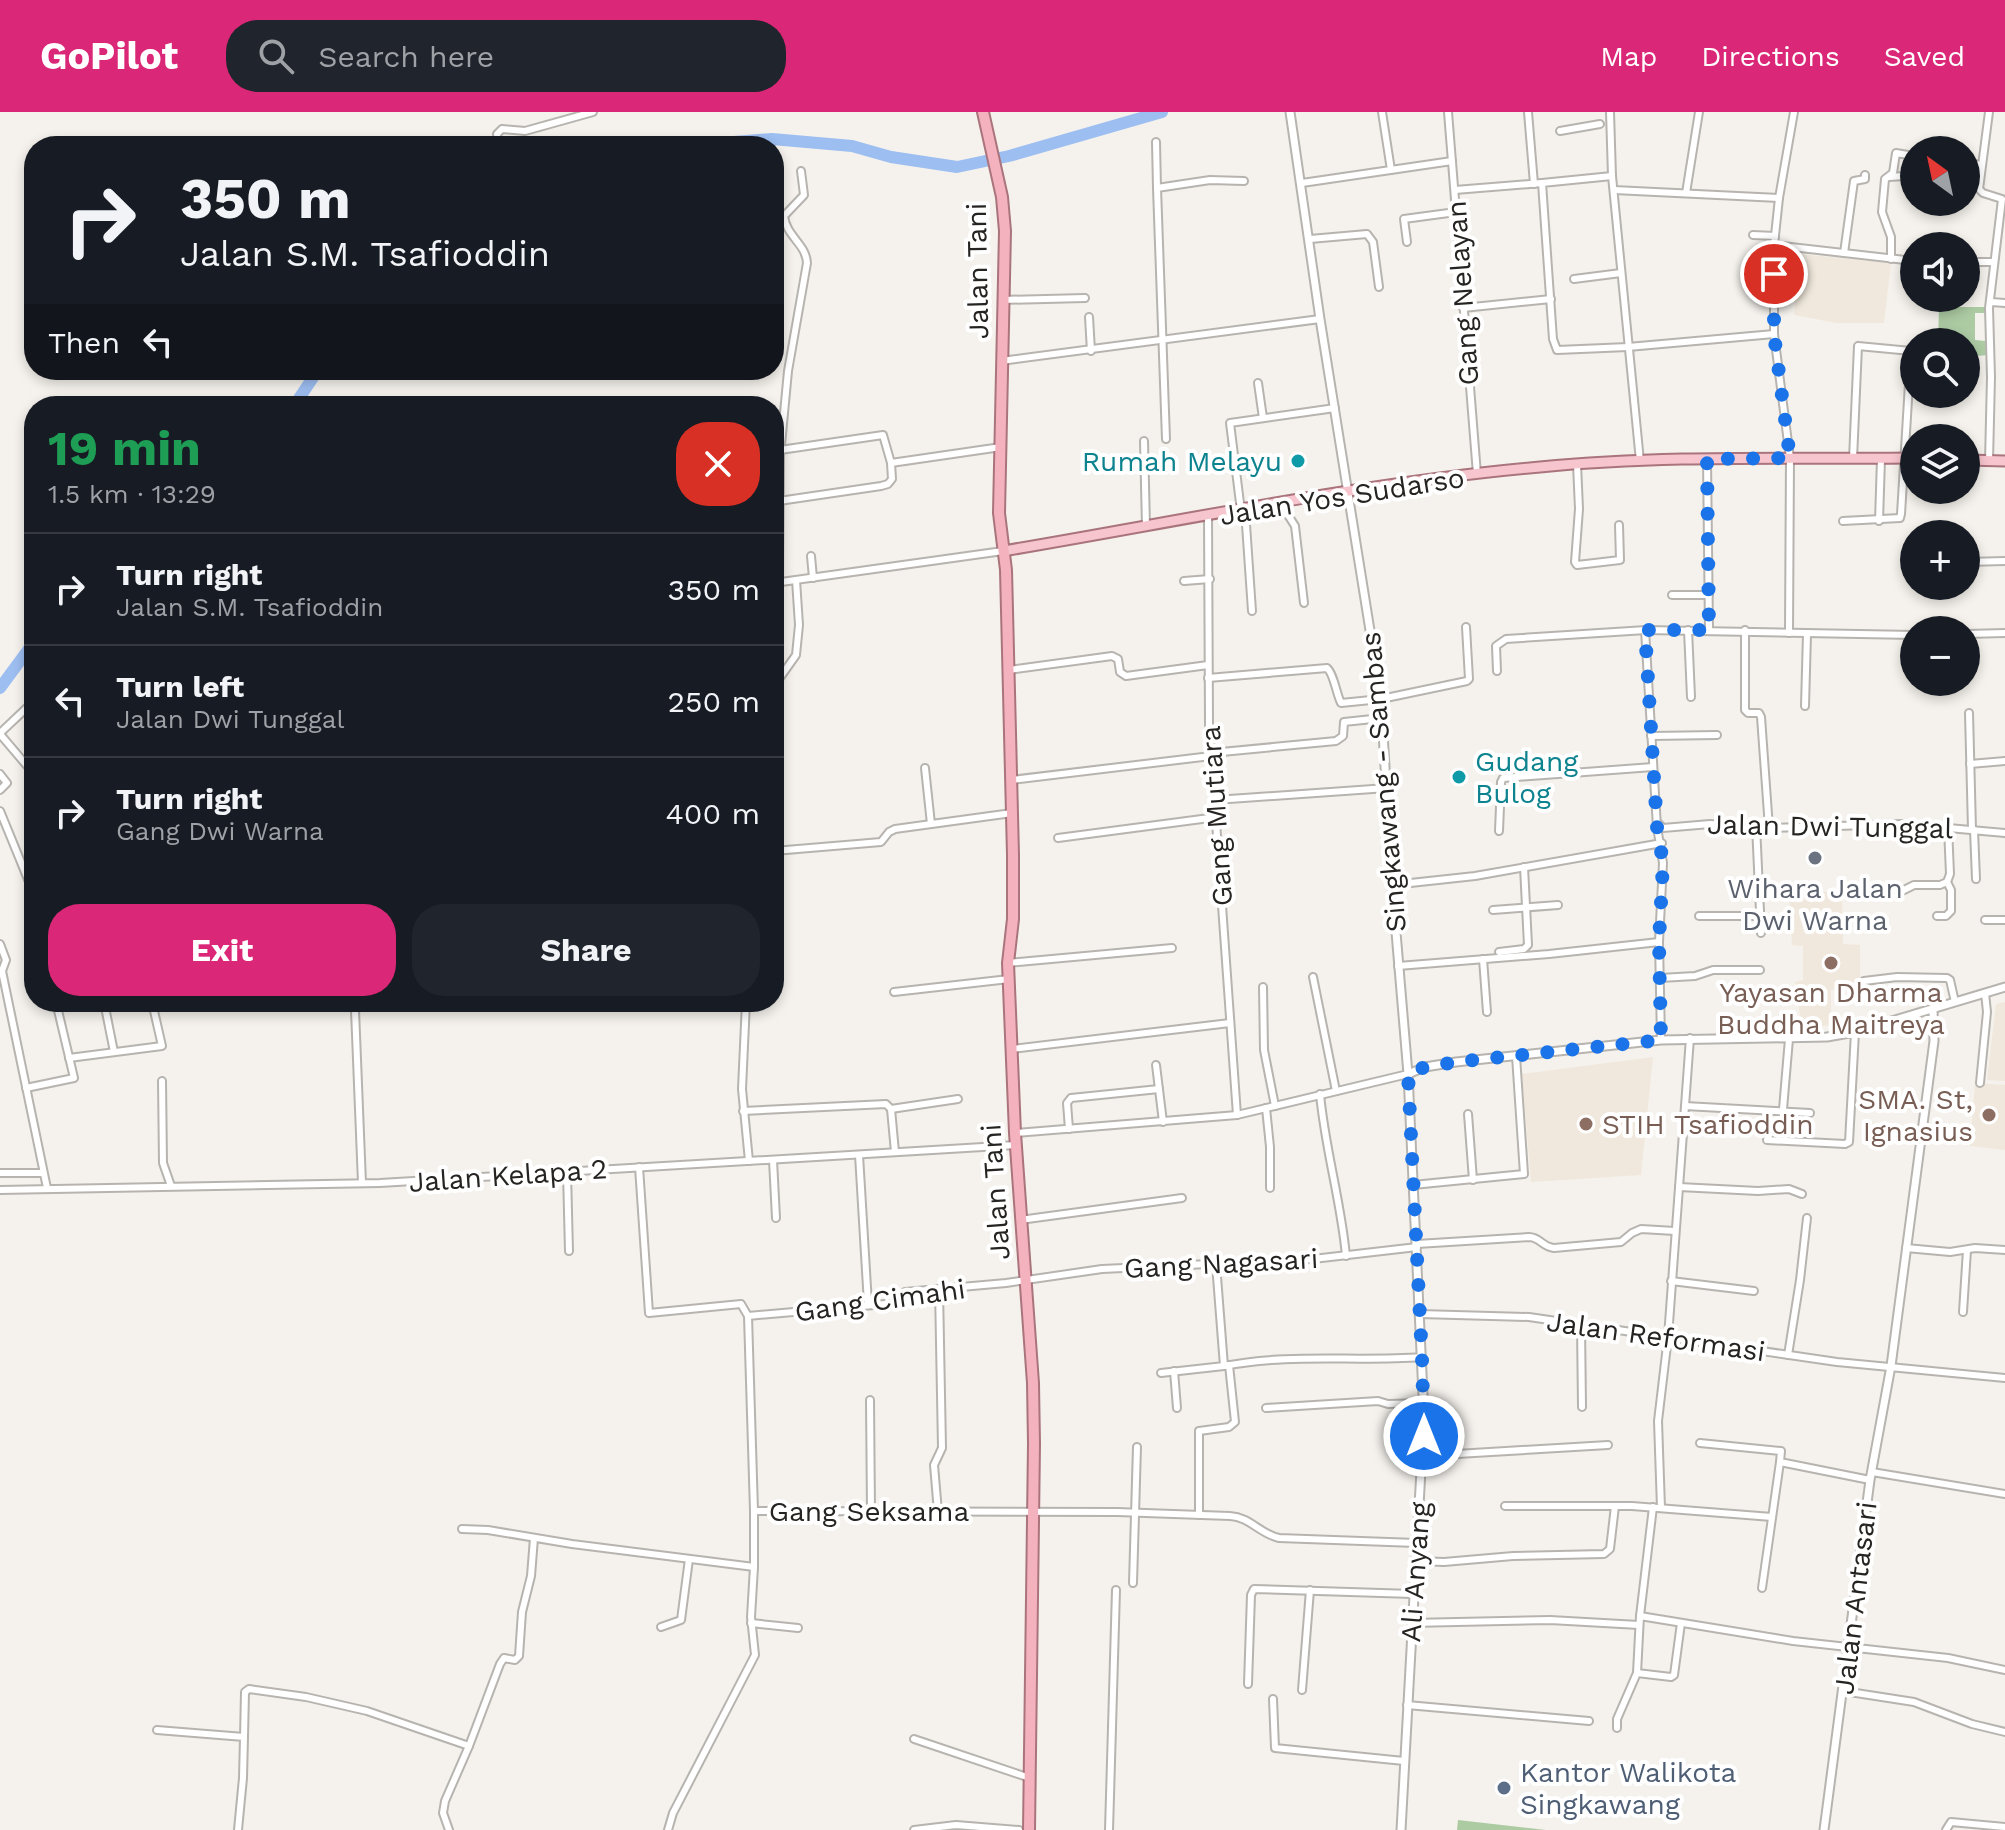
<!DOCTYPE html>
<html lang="en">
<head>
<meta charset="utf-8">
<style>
  body { margin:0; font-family:"Work Sans",sans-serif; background:#20242c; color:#f1f3f6; height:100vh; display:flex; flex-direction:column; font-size:30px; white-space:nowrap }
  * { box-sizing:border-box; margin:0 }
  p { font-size:26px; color:#9ea1a6 }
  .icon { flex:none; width:44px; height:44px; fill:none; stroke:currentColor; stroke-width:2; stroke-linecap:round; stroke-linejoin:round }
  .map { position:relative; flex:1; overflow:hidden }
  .side { position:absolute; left:24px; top:284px; width:760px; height:616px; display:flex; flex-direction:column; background:#171b24; border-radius:32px; box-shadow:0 4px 12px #0003 }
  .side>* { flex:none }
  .top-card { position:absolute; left:24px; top:24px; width:760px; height:244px; border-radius:32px; box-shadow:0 4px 12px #0003; background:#171b24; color:#f1f3f6; overflow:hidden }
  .needle { width:52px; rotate:327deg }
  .controls { position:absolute; left:1900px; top:24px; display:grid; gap:16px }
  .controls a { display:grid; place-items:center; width:80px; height:80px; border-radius:50%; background:#171b24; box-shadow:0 4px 12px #0003; font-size:40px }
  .pin { position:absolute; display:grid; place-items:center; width:68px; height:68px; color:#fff; margin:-34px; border:4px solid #fff; border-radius:50%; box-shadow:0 2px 8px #0007 }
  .me { position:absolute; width:88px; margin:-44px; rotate:0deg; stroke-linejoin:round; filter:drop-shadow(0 0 6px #0008) }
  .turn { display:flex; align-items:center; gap:28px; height:168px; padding:0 24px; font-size:36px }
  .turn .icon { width:104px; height:104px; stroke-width:2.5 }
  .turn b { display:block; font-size:56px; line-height:68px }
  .then { display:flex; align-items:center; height:76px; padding:0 24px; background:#0003; gap:16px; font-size:30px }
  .round { display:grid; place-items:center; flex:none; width:84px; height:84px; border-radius:32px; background:#20242c }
  .summary { display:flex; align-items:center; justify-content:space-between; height:136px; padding:0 24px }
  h1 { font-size:48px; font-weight:700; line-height:60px; color:#1e9e55 }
  .button { display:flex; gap:16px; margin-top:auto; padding:16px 24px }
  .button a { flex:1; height:92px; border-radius:32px; background:#db2777; color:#fff; font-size:32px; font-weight:700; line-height:92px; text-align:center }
  .button a+a { background:#20242c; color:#f1f3f6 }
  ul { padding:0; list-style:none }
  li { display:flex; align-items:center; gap:24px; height:112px; padding:0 24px; border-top:2px solid #363941 }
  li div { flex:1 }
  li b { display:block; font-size:30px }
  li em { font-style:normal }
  header { display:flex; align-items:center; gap:48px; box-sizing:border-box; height:112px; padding:0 40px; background:#db2777; color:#fff }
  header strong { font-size:38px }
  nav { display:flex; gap:44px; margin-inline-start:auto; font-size:28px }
  .search { width:560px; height:72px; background:#20242c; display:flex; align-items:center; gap:20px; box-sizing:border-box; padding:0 28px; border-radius:32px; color:#9ea1a6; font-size:30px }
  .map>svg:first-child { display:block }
  .built { fill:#f0e8dc }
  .green { fill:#accba3 }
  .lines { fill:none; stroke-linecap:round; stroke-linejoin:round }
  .river { stroke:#9dbef1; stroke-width:12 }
  .minor-casing { stroke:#b7b4b0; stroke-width:10 }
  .tertiary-casing { stroke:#b7b4b0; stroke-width:11 }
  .primary-casing { stroke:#aa747c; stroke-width:13 }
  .trunk-casing { stroke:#aa747c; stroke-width:14 }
  .minor { stroke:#fff; stroke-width:6 }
  .tertiary { stroke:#fff; stroke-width:7 }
  .primary { stroke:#f7c5ce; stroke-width:9 }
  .trunk { stroke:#f4b2be; stroke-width:10 }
  .route { stroke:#1a73e8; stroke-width:14; stroke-dasharray:0 25.2 }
  .culture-dot { fill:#0f9aa8; stroke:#fff; stroke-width:3 }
  .worship-dot { fill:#6b7280; stroke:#fff; stroke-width:3 }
  .education-dot { fill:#8d6e63; stroke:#fff; stroke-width:3 }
  .service-dot { fill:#5c6f8a; stroke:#fff; stroke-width:3 }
  .labels { text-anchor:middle; stroke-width:8; stroke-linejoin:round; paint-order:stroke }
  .street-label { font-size:28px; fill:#252422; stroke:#fff }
  .culture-label { font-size:28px; fill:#0d838f; stroke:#fff; text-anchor:end }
  .worship-label { font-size:28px; fill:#5b616d; stroke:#fff }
  .education-label { font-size:28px; fill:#785e54; stroke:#fff }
  .service-label { font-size:28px; fill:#4e5e75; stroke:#fff; text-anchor:start }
</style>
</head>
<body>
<header>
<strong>GoPilot</strong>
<div class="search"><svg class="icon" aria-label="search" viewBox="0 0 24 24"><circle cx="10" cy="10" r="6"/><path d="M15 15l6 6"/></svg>Search here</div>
<nav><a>Map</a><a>Directions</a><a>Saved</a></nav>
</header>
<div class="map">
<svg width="2005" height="1718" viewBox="0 0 2005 1718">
  <rect width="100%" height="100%" fill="#f5f2ed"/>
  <g class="built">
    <polygon points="1799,142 1891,151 1884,211 1836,211 1794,203"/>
    <polygon points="1842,779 1843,832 1860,833 1860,876 1831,878 1831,913 1802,916 1795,870 1803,868 1803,834 1792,833 1789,781"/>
    <polygon points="2005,890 2005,969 1987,968 1996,892"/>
    <polygon points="1653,945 1641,1063 1531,1070 1522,962"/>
    <polygon points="1975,971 2005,973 2005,1038 1970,1034"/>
  </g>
  <g class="green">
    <polygon points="1939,195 1987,195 1987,201 1975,201 1975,228 1986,229 1988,243 1966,245 1966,230 1938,230"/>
    <polygon points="1458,1708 1546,1718 1457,1718"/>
  </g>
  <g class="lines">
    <g class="river">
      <polyline points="685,34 772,27 852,34 891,45 957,55 1009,44 1162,0"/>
      <polyline points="294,294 318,258"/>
      <polyline points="0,576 34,530"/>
    </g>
    <g class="minor-casing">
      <g id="minor">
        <polyline points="1382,0 1391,58"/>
        <polyline points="1448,0 1477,362"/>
        <polyline points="1528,0 1534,72"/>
        <polyline points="1610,0 1612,64 1640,349"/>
        <polyline points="1560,19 1600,12"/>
        <polyline points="1156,30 1157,76"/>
        <polyline points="498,34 497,22 502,17 525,19 593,0"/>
        <polyline points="1966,51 1982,53"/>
        <polyline points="1612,64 1542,71 1553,227 1557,238 1628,235 1774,222"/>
        <polyline points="1889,65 1904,64"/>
        <polyline points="1302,71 1452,49"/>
        <polyline points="1455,78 1542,71"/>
        <polyline points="1614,78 1779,86"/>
        <polyline points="1686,81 1699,0"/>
        <polyline points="774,95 784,104"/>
        <polyline points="1753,123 1775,124"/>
        <polyline points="1310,127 1367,122 1373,130 1379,175"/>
        <polyline points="1407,130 1404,107 1456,100"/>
        <polyline points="1774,133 1914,149"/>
        <polyline points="1844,141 1854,69 1865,67 1865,63"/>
        <polyline points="1891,147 1891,125 1882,100 1885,67 1893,61 1896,41 1914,44"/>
        <polyline points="1966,150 1993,150"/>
        <polyline points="1574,167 1621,161"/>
        <polyline points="1002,188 1085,186"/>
        <polyline points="1991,190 2005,191"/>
        <polyline points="1463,196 1551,187"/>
        <polyline points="1089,205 1091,239"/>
        <polyline points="1001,249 1320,207"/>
        <polyline points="1258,271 1263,306"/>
        <polyline points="1166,327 1157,76 1210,68 1244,69"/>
        <polyline points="1144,329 1146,415"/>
        <polyline points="1707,347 1709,518"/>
        <polyline points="1989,349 1991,265 1989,196 2002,87 1983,81 1979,77 1989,0"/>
        <polyline points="891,351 1001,335"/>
        <polyline points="1577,352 1579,397 1575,450 1577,453 1620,448 1619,413"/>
        <polyline points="779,389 881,374 888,372 892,367 891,351 883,323 780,338"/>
        <polyline points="1287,390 1288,403 1295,414 1304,491"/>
        <polyline points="1245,398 1252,499"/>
        <polyline points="1241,399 1230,311 1335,296"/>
        <polyline points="1208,404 1209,612 1237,1003"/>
        <polyline points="1843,409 1900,406 1901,402 1911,239 1858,234 1853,347"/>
        <polyline points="1879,409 1881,347"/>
        <polyline points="811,444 813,466"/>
        <polyline points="1966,450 2005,449"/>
        <polyline points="1913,453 1914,453"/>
        <polyline points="1184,469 1210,467"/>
        <polyline points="774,471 1003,439"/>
        <path d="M779 471 780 343 788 259 807 151C806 132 786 124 784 104L804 83 801 59"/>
        <polyline points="1672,483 1709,483"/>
        <polyline points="1645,518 1657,715 1663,751 1659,830 1661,928"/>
        <polyline points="1688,518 1691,585"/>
        <polyline points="1745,518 1745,598 1748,601 1759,601 1761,605 1769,716"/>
        <polyline points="1789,521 1790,346 1774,222 1774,133 1779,86 1794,0"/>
        <polyline points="1966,522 2005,521"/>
        <polyline points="1009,558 1112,544 1118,547 1120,560 1126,564 1208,553"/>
        <polyline points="1497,559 1496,534 1506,527 1646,518 1914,523"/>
        <path d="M1208 566 1327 556C1334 562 1336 581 1341 591L1381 587 1467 569 1469 567 1466 515"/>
        <polyline points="779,567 796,543 799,513 796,468"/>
        <polyline points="1805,594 1807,522"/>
        <polyline points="1969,601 1972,717"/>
        <polyline points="0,621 34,589"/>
        <polyline points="0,622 34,662"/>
        <polyline points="1651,624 1717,623"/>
        <polyline points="1211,641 1336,629 1343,624 1344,610 1382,606"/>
        <polyline points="1970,652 2005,649"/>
        <polyline points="925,656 931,712"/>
        <polyline points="0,662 7,671 0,678"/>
        <polyline points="1011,668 1211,644"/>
        <polyline points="1215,688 1387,676"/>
        <polyline points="0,699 34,782"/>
        <polyline points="1657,710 1663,716 1710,712 1769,716 1903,712 2005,721"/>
        <polyline points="1756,713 1761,821"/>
        <polyline points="1974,718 1976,767"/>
        <polyline points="1499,719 1501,670 1503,666 1653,655"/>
        <polyline points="1058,726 1217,705"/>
        <polyline points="774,739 881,730 889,720 895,717 1012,701"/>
        <polyline points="1392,773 1475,764 1662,731"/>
        <polyline points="1851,779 1902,779 1914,773 1940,773 1947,770 1950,762 1948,715"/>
        <polyline points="1493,798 1558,793"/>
        <polyline points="1699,804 1761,804"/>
        <polyline points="1937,804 1946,804 1951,799 1951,778 1947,770"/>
        <polyline points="1985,808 2005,808"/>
        <polyline points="0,832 6,848 2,859 47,1076"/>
        <polyline points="1499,840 1524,837 1528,833 1524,755"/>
        <polyline points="1483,847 1487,900"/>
        <polyline points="1008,851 1172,836"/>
        <polyline points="1398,854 1549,842 1659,830"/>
        <polyline points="1313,865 1336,979"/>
        <polyline points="1660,866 1695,864 1713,858 1760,858"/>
        <polyline points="1864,869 1897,865 1947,866 1950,868 1955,890"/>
        <polyline points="1263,875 1264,938 1275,994"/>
        <polyline points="894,880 1009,867"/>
        <polyline points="104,890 114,940"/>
        <polyline points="746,890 742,977 749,1049"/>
        <polyline points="355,898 362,1071"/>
        <polyline points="1012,937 1230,911"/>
        <polyline points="69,946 162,934 152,890"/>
        <polyline points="1156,953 1163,1010"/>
        <polyline points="162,969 163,1051 171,1074"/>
        <polyline points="1980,971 1987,900 1985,881"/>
        <polyline points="26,976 74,966 56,890"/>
        <path d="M1320 982C1325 1037 1341 1089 1346 1144"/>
        <polyline points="1685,994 1810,1001"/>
        <polyline points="1266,996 1270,1035 1270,1076"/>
        <polyline points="891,997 958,987"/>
        <polyline points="1783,997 1789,927"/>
        <polyline points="743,999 886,992 891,997 895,1040"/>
        <polyline points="1468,1002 1473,1068"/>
        <polyline points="1069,1017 1067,991 1071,986 1159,977"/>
        <polyline points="1015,1021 1237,1003 1408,962"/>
        <polyline points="1767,1028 1845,1032 1849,1030 1855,920"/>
        <polyline points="859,1043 868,1192"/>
        <polyline points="773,1048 776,1106"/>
        <polyline points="639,1055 649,1201 741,1192 748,1204 897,1191 905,1180 1006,1171 1102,1157 1313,1147 1417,1135"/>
        <polyline points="0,1061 43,1061"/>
        <polyline points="567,1061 569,1139"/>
        <polyline points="1413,1073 1524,1062 1516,944"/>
        <polyline points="1679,1075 1758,1079 1789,1077 1802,1082"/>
        <polyline points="0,1078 380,1071 1016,1033"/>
        <polyline points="1020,1108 1182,1086"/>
        <path d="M1417 1132 1529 1125C1540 1125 1542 1135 1554 1136L1621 1130 1632 1121 1641 1117 1675 1119"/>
        <polyline points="1906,1136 1950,1140 1975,1136 2005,1138"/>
        <path d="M1216 1152 1224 1254C1290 1241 1356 1250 1422 1245"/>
        <polyline points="1671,1169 1754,1179"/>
        <polyline points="1963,1200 1967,1138"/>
        <polyline points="1420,1202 1529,1205 1837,1250 2005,1266"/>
        <path d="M748 1204 754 1399 1117 1400 1230 1404C1250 1405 1260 1422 1279 1426L1416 1431"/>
        <polyline points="1581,1213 1582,1295"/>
        <polyline points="1788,1243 1800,1168 1807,1106"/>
        <polyline points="1174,1259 1177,1296"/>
        <polyline points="1161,1261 1224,1254"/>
        <polyline points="870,1288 871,1399"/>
        <polyline points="1266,1296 1378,1289 1388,1292 1424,1291"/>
        <polyline points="1700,1331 1781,1339 1780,1350 1870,1368"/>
        <polyline points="1423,1344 1608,1333"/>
        <polyline points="1872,1360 2005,1382"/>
        <polyline points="1505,1394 1632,1394 1772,1405"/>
        <polyline points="1661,1396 1658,1309 1668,1225 1690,926"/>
        <polyline points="754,1399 754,1455"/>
        <polyline points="938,1400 934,1353 942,1336 939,1177"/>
        <polyline points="1199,1403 1199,1319 1229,1315 1235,1310 1229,1253"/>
        <polyline points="462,1417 488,1418 572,1432 754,1455 751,1505 755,1543 673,1701 668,1718"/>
        <polyline points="1416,1449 1444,1450 1513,1444 1604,1442 1610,1437 1615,1394"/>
        <polyline points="1133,1471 1137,1335"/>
        <polyline points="1762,1476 1780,1350"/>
        <polyline points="1640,1504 1653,1395"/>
        <polyline points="751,1511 798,1516"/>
        <polyline points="1411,1511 1550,1508 1639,1513"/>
        <polyline points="661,1515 681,1508 689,1447"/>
        <polyline points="1637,1561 1671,1565 1674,1563 1681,1511"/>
        <polyline points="1248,1572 1251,1483 1254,1477 1413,1482"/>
        <polyline points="1302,1578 1310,1478"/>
        <polyline points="1843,1579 1914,1590 1972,1612 2005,1620"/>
        <polyline points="1273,1587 1275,1636 1404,1649"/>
        <polyline points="1407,1593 1589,1609"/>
        <polyline points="1617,1616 1617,1607 1637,1561 1640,1504 1793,1529 1948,1546 2005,1558"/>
        <polyline points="157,1618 244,1625 243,1666 238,1718"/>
        <polyline points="244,1625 245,1580 249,1577 306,1585 367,1599 469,1634"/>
        <polyline points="914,1627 1030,1666"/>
        <polyline points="449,1718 443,1701 445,1689 469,1634 500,1552 504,1546 515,1548 519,1544 522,1500 531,1464 534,1426"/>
        <polyline points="914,1718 956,1713 1019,1718"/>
        <polyline points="1109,1718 1116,1478"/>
        <polyline points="1946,1718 1951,1710 2005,1715"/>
      </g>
    </g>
    <g class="tertiary-casing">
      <g id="tertiary">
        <polyline points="1290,0 1320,207 1381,587 1392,773 1408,962 1424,1304 1401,1718"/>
        <polyline points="1408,962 1425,955 1456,950 1661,928 1827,925 1855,920 2005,875"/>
        <polyline points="1824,1718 1870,1368 1891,1254 1934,929 1933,898"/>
      </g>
    </g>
    <g class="primary-casing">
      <g id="primary">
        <polyline points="1966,348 2005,349"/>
        <path d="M1003 439C1181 409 1359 371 1540 355 1664 343 1789 347 1914 346"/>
      </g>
    </g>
    <g class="trunk-casing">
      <polyline id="trunk" points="983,0 1002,85 1005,119 999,401 1006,458 1013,743 1013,807 1008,851 1015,1021 1033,1271 1034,1332 1029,1718"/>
    </g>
    <use href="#minor" class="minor"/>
    <use href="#tertiary" class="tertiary"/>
    <use href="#primary" class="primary"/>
    <use href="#trunk" class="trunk"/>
  </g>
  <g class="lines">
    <polyline class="route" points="1424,1324 1422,1246 1408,962 1425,955 1456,950 1661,928 1659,830 1663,751 1657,715 1645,518 1709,518 1707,347 1790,346 1774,222 1774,162"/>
  </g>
  <g class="culture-dot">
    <circle cx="1298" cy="349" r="8"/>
    <circle cx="1459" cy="665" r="8"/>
  </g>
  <circle class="worship-dot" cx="1815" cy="746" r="8"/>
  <g class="education-dot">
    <circle cx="1831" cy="851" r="8"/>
    <circle cx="1989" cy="1003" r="8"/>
    <circle cx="1586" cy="1012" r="8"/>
  </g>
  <circle class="service-dot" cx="1504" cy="1676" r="8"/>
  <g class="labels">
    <g class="street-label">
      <text transform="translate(977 159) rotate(-91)" y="10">Jalan Tani</text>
      <text transform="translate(1462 181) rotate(-94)" y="10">Gang Nelayan</text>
      <text transform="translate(1342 384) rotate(-9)" y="10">Jalan Yos Sudarso</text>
      <text transform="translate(1383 670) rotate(-95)" y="10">Singkawang - Sambas</text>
      <text transform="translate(1216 704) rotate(-94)" y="10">Gang Mutiara</text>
      <text transform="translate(1830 714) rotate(1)" y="10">Jalan Dwi Tunggal</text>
      <text transform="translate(508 1063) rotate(-4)" y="10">Jalan Kelapa 2</text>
      <text transform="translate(995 1080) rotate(-94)" y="10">Jalan Tani</text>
      <text transform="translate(1221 1151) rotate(-3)" y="10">Gang Nagasari</text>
      <text transform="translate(880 1188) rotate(-8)" y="10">Gang Cimahi</text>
      <text transform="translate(1656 1224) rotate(8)" y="10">Jalan Reformasi</text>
      <text x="869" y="1409">Gang Seksama</text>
      <text transform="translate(1415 1460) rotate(-86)" y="10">Ali Anyang</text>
      <text transform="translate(1855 1486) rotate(-83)" y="10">Jalan Antasari</text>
    </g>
    <g class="culture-label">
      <text x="1282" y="359">Rumah Melayu</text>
      <text x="1475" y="659" text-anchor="start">Gudang<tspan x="1475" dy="32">Bulog</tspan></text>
    </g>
    <g class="worship-label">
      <text x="1815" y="786">Wihara Jalan<tspan x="1815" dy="32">Dwi Warna</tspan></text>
    </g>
    <g class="education-label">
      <text x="1831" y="890">Yayasan Dharma<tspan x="1831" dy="32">Buddha Maitreya</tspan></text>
      <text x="1973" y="997" text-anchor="end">SMA. St,<tspan x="1973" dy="32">Ignasius</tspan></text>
      <text x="1602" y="1022" text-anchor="start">STIH Tsafioddin</text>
    </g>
    <g class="service-label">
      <text x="1520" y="1670">Kantor Walikota<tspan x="1520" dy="32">Singkawang</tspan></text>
    </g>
  </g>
</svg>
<div class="controls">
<a><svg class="needle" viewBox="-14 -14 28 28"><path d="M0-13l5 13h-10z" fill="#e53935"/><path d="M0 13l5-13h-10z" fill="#9ea1a6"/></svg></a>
<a><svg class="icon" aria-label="sound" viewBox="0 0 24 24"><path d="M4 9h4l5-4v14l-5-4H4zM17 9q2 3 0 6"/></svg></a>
<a><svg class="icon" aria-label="search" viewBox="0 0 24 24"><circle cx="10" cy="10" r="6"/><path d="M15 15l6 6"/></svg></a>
<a><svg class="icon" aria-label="layers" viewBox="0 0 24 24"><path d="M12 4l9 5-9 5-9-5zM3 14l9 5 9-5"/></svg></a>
<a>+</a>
<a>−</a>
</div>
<div class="pin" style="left:1774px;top:162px;background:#d93025"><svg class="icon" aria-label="arrive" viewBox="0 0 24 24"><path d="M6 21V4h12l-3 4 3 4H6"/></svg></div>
<svg class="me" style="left:1424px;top:1324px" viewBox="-20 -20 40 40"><circle r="17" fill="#1a73e8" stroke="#fff" stroke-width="3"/><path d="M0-11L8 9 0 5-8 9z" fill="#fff"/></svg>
<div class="top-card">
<div class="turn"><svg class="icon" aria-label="right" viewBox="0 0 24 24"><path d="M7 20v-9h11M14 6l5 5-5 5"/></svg><div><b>350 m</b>Jalan S.M. Tsafioddin</div></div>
<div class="then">Then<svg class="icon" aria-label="left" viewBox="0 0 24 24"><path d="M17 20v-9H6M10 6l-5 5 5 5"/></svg></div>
</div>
<section class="side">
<div class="summary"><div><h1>19 min</h1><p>1.5 km · 13:29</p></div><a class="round" style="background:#d93025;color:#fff"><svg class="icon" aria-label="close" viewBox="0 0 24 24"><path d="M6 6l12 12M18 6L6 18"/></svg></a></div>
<ul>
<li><svg class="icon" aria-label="right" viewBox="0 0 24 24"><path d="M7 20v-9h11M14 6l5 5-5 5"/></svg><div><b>Turn right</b><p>Jalan S.M. Tsafioddin</p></div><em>350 m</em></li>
<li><svg class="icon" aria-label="left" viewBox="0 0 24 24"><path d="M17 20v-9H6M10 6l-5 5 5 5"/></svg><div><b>Turn left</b><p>Jalan Dwi Tunggal</p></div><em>250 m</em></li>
<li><svg class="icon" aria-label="right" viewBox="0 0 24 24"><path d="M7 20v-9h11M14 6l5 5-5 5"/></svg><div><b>Turn right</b><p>Gang Dwi Warna</p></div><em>400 m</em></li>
</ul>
<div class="button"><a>Exit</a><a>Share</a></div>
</section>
</div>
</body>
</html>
